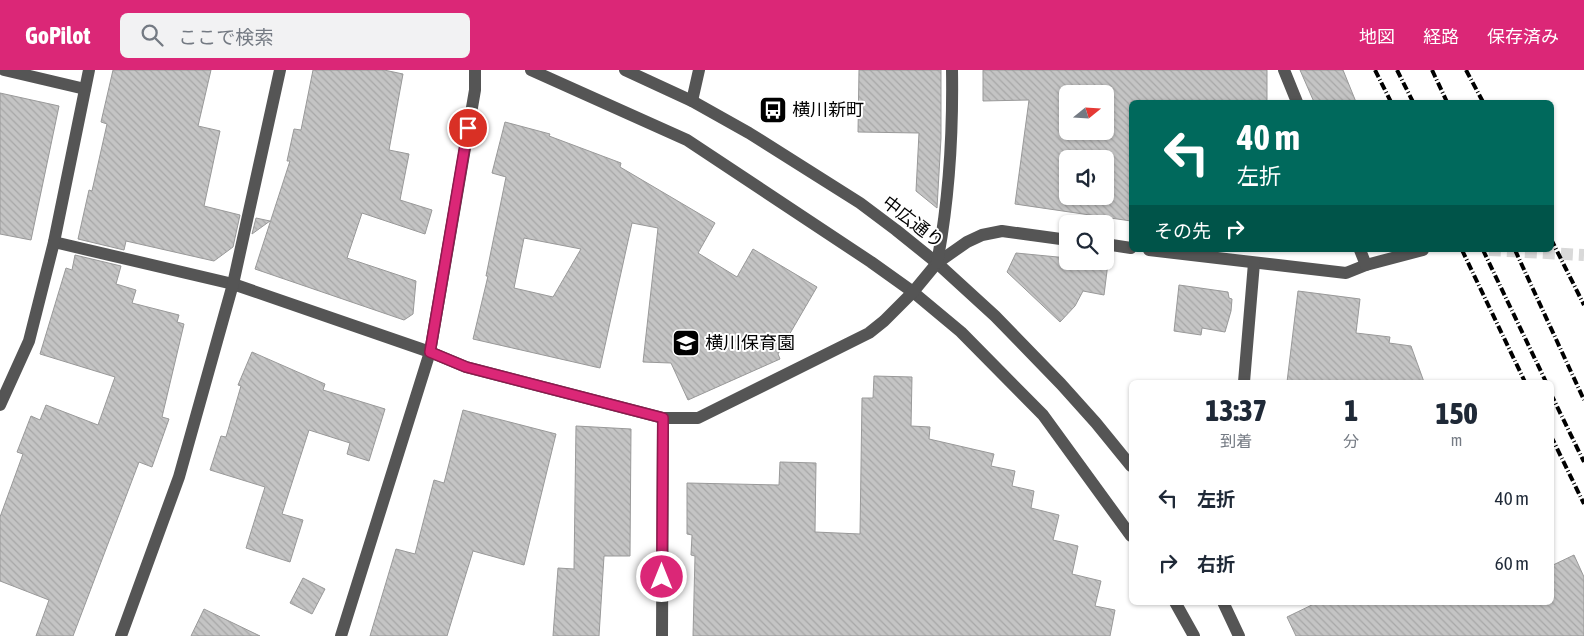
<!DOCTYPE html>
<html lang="ja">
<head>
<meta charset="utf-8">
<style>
  body { margin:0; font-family:"Asap Condensed","Noto Sans JP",sans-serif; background:#f2f2f3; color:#1f2937; height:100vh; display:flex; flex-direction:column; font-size:19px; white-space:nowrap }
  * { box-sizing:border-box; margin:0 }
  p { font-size:16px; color:#747a83 }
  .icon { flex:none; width:28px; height:28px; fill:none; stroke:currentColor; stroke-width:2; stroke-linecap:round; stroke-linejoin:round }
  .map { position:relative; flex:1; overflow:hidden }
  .side { position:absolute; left:1129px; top:310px; width:425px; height:225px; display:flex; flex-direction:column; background:#fff; border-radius:8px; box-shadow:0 1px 4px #0004 }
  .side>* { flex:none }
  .top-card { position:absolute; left:1129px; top:30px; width:425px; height:152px; border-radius:8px; box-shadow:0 1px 4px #0004; background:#00695c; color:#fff; overflow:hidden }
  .needle { width:32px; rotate:72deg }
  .tools { position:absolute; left:1059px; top:15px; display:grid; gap:10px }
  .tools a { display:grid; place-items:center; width:55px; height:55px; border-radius:8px; background:#fff; box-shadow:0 1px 4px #0004; font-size:25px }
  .pin { position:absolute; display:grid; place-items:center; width:42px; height:42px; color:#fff; margin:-21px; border:2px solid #fff; border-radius:50%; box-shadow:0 1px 5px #0007 }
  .me { position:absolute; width:55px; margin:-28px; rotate:0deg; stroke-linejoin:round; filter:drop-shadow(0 0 4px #0008) }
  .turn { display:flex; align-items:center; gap:18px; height:105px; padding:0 25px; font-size:22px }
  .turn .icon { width:65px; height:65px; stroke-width:2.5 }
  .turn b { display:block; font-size:35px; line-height:42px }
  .then { display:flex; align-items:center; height:48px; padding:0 25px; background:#0003; gap:10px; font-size:19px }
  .eta { display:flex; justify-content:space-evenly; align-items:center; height:85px; text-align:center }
  .eta b { font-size:30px; font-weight:800; line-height:35px }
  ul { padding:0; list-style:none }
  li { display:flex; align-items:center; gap:15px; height:65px; padding:0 25px }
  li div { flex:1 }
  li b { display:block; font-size:19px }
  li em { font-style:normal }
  header { display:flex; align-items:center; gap:30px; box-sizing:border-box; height:70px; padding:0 25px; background:#db2777; color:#fff }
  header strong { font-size:24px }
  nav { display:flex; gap:28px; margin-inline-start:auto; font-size:18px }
  .search { width:350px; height:45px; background:#f2f2f3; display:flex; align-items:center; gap:12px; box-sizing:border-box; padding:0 18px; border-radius:8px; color:#747a83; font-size:19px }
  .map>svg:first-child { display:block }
  .building { fill:url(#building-back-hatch); stroke:#999; fill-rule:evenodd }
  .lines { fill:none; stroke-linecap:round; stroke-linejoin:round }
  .minor-tunnel { stroke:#d9d9d9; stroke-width:12; stroke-dasharray:12 6; stroke-linecap:butt }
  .minor { stroke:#555; stroke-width:12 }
  .rail { stroke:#000; stroke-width:4; stroke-dasharray:8 2.5 1 2.5; stroke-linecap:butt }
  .route-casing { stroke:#8e194d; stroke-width:12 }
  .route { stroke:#db2777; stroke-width:9 }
  .labels { text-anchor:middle; stroke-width:4; stroke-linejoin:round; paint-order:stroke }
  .poi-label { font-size:18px; fill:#000; stroke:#fff; text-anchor:start }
  .street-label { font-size:18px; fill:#000; stroke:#fff }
</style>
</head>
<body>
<header>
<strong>GoPilot</strong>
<div class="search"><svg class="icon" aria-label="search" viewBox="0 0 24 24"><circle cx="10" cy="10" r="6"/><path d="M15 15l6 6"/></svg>ここで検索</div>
<nav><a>地図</a><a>経路</a><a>保存済み</a></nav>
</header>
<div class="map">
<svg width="1584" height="566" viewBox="0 0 1584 566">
  <defs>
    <pattern id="building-back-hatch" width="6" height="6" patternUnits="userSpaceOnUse" patternTransform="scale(1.25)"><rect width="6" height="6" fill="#c4c4c4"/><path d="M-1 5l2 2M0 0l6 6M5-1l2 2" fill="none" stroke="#a7a7a7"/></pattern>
  </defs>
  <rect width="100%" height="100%" fill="#fff"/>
  <g class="building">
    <polygon points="113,0 211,0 198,56 220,61 204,136 240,145 233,177 214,191 126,171 124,180 78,169 89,120 92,121 107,54 101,52"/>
    <polygon points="313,0 384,0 403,4 389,80 409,84 400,130 432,140 425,164 362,143 347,188 416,211 413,244 404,250 255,199 290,91 287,91 294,59 301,60"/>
    <polygon points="859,0 941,0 941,68 937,138 916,121 919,63 858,62"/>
    <path d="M983 0H1267V32H1131V151L1015 134 1029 30 983 31ZM1068 24H1105V61H1068ZM1068 89H1105V126H1068Z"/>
    <polygon points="1300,0 1343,0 1356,32 1314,32"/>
    <polygon points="0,23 59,36 31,170 0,164"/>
    <path d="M505 52 550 64 549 66 621 93 620 97 715 153 698 183 737 207 753 179 817 217 778 284 780 289 688 330 671 293 643 292 658 158 632 153 600 298 473 269 488 206H486L506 107 492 103ZM524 168 581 179 553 227 514 218Z"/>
    <polygon points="256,148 270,151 252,164"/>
    <polygon points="1016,183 1068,188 1068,191 1108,193 1104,225 1083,221 1075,236 1060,252 1007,202"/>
    <polygon points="75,185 121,196 116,214 136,220 132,233 179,245 177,252 184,254 162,347 169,349 152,397 139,392 73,566 36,566 49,530 0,511 0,447 23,384 17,382 31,346 40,350 46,335 98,355 115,307 40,284 66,198 72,200"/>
    <polygon points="1179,215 1228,222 1229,228 1232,229 1231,241 1225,262 1202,258 1201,265 1174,261"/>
    <polygon points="1298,221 1360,229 1356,263 1390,267 1389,273 1411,276 1424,312 1287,312"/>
    <polygon points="252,282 325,314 323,320 385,339 369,391 347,384 350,373 309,360 282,444 303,450 290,492 246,478 265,417 210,400 221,366 226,367 241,316 238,315"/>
    <polygon points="874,306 912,307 911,356 930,357 929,369 994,384 991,396 1015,401 1012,416 1034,421 1031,438 1059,445 1053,470 1078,476 1072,504 1101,511 1095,536 1115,540 1110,566 693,566 695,486 691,485 692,465 687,464 687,413 779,415 780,392 816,393 815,462 860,464 862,328 873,328"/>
    <polygon points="463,340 556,364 524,495 473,481 447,566 370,566 396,479 415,484 434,410 444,413"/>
    <polygon points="576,356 631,359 630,486 604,486 599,566 553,566 558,498 574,499"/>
    <polygon points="1574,485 1584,507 1584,566 1296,566 1287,547 1318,532 1551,532 1551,496"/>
    <polygon points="303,508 325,519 312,544 290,533"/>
    <polygon points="204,539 260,566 191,566"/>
  </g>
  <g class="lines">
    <polyline class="minor-tunnel" points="1489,180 1584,185"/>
    <g class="minor">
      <polyline points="4,0 85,19"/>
      <polyline points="531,0 687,70 871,192 913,222 961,262 1043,345 1131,466"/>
      <polyline points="625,0 692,31 749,63 860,133 896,160 937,193 995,246 1061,314 1096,353 1131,396"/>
      <polyline points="1284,0 1297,32"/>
      <polyline points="692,31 699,0"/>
      <polyline points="54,172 233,214 430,282 466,297 663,348 698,348 869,263 884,251 913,222 937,193 967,172 982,165 1002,161 1068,170"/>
      <polyline points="1105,174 1131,178"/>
      <polyline points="1149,180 1346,203 1366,195 1423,180"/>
      <polyline points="1360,180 1366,195"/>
      <path d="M937 193C949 130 953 64 952 0"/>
      <polyline points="1244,312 1254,193"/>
      <polyline points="0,335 29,271 54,172 89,0"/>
      <polyline points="1175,532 1194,566"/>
      <polyline points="1223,532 1239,566"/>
      <polyline points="121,566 179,407 233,214 280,0"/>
      <polyline points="341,566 430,282 475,20 475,0"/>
      <polyline points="662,566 663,348"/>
    </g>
    <g class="rail">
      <polyline points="1375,0 1391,32"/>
      <polyline points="1397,0 1413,32"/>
      <polyline points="1432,0 1447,32"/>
      <polyline points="1466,0 1483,32"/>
      <polyline points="1551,169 1584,235"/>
      <polyline points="1462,180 1525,312"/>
      <polyline points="1483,180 1546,312"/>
      <polyline points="1515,180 1584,330"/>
      <polyline points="1551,324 1584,392"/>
      <polyline points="1551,366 1584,434"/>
    </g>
  </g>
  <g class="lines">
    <g class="route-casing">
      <polyline id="route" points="468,58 430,282 466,297 663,348 662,507"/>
    </g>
    <use href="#route" class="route"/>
  </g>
  <defs>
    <g id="bus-square" transform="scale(1.4375)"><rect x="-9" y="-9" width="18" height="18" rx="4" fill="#000" stroke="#fff"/><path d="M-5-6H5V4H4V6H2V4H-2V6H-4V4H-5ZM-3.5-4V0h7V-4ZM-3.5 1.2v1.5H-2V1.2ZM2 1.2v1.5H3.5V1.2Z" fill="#fff"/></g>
    <g id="school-square" transform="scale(1.4375)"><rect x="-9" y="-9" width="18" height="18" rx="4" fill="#000" stroke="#fff"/><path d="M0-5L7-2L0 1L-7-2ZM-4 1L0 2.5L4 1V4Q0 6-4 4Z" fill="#fff"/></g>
  </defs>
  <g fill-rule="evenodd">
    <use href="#bus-square" x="773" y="40"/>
    <use href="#school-square" x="686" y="273"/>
  </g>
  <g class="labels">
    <g class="poi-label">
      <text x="792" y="46">横川新町</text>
      <text x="705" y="279">横川保育園</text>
    </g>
    <g class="street-label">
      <text transform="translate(913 152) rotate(38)" y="6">中広通り</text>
    </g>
  </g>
</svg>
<div class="tools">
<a><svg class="needle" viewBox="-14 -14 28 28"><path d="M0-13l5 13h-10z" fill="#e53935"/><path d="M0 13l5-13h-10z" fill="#747a83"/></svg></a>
<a><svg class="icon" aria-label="sound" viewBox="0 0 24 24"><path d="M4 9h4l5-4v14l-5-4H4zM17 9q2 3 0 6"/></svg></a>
<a><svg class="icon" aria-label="search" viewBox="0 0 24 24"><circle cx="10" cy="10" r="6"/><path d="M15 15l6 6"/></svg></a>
</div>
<div class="pin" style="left:468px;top:58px;background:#d93025"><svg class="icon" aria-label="arrive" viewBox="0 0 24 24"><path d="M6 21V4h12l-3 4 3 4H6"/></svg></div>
<svg class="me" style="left:662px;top:507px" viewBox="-20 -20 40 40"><circle r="17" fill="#db2777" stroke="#fff" stroke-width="3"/><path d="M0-11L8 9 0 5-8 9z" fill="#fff"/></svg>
<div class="top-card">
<div class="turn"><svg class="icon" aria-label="left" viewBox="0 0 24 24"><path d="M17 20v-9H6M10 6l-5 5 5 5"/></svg><div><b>40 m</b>左折</div></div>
<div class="then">その先<svg class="icon" aria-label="right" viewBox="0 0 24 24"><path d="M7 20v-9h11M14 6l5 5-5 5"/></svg></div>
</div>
<section class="side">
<div class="eta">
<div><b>13:37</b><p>到着</p></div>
<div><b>1</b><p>分</p></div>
<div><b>150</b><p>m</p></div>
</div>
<ul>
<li><svg class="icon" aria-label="left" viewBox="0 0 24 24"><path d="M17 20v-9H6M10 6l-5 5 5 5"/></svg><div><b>左折</b></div><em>40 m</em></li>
<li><svg class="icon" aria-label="right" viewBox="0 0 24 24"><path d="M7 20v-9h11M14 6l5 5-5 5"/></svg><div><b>右折</b></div><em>60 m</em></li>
</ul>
</section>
</div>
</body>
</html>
